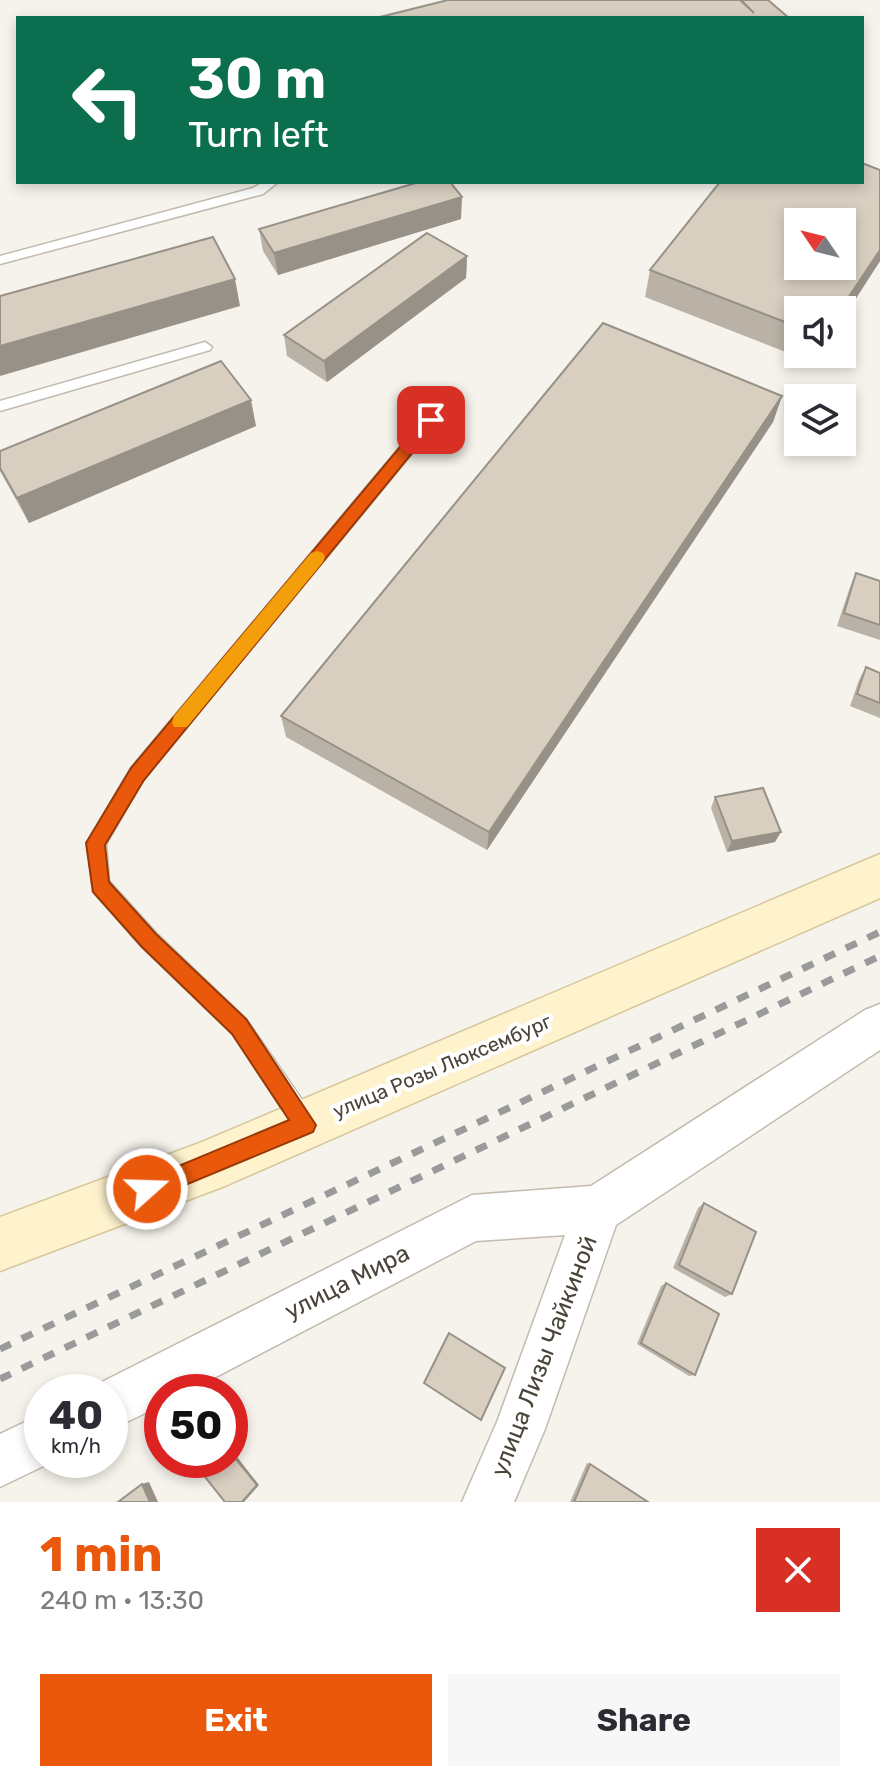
<!DOCTYPE html>
<html lang="en">
<head>
<meta charset="utf-8">
<style>
  body { margin:0; font-family:Rubik,sans-serif; background:#f7f7f7; color:#2b2b33; height:100vh; display:flex; flex-direction:column; font-size:30px; white-space:nowrap }
  * { box-sizing:border-box; margin:0 }
  p { font-size:26px; color:#7c7c81 }
  .icon { flex:none; width:44px; height:44px; fill:none; stroke:currentColor; stroke-width:2; stroke-linecap:round; stroke-linejoin:round }
  .map { position:relative; height:1502px; overflow:hidden }
  .sheet { display:flex; flex-direction:column; background:#fff; flex:1 }
  .sheet>* { flex:none }
  .guide { position:absolute; left:16px; top:16px; width:848px; height:168px; border-radius:0px; box-shadow:0 4px 12px #0003; background:#0b6e4f; color:#fff; overflow:hidden }
  .needle { width:52px; rotate:305deg }
  .buttons { position:absolute; left:784px; top:208px; display:grid; gap:16px }
  .buttons a { display:grid; place-items:center; width:72px; height:72px; border-radius:0px; background:#fff; box-shadow:0 4px 12px #0003; font-size:40px }
  .speed { position:absolute; left:24px; top:1374px; display:flex; gap:16px; font-size:40px; font-weight:700; text-align:center }
  .speed>* { display:grid; place-content:center; width:104px; height:104px; border-radius:50%; background:#fff; box-shadow:0 4px 12px #0003; line-height:1 }
  .speed small { font-size:20px; font-weight:400 }
  .speed .limit { border:12px solid #d22; background:#fff; color:#111 }
  .pin { position:absolute; display:grid; place-items:center; width:68px; height:68px; color:#fff; margin:-34px; border-radius:16px; box-shadow:0 4px 12px #0006 }
  .me { position:absolute; width:88px; margin:-44px; rotate:70deg; stroke-linejoin:round; filter:drop-shadow(0 0 6px #0008) }
  .turn { display:flex; align-items:center; gap:28px; height:168px; padding:0 40px; font-size:36px }
  .turn .icon { width:104px; height:104px; stroke-width:2.5 }
  .turn b { display:block; font-size:56px; line-height:68px }
  .round { display:grid; place-items:center; flex:none; width:84px; height:84px; border-radius:0px; background:#f7f7f7 }
  .summary { display:flex; align-items:center; justify-content:space-between; height:136px; padding:0 40px }
  h1 { font-size:48px; font-weight:700; line-height:60px; color:#ea580c }
  .button { display:flex; gap:16px; margin-top:auto; padding:16px 40px }
  .button a { flex:1; height:92px; border-radius:0px; background:#ea580c; color:#fff; font-size:32px; font-weight:700; line-height:92px; text-align:center }
  .button a+a { background:#f7f7f7; color:#2b2b33 }
  .map>svg:first-child { display:block }
  .lines { fill:none; stroke-linecap:round; stroke-linejoin:round }
  .lane-casing { stroke:#c2bbae; stroke-width:3 }
  .street-casing { stroke:#c2bbae; stroke-width:3 }
  .secondary-casing { stroke:#d6c79b; stroke-width:3 }
  .lane { fill:#fff; fill-rule:evenodd }
  .street { fill:#fff; fill-rule:evenodd }
  .secondary { fill:#fff3cd; fill-rule:evenodd }
  .rail { stroke:#9a9a9a; stroke-width:7; stroke-dasharray:12 12; stroke-linecap:butt }
  .wall { fill:#bab2a6 }
  .shaded-wall { fill:#979187 }
  .building { fill:#d8cfc1; stroke:#979187; stroke-width:2; fill-rule:evenodd }
  .route { fill:#ea580c; stroke:#983908; stroke-width:2 }
  .slow { fill:#f59e0b }
  .labels { text-anchor:middle; stroke-width:8; stroke-linejoin:round; paint-order:stroke }
  .street-label { font-size:20px; fill:#4b4439; stroke:#fff }
  .near-street-label { font-size:24px; fill:#4b4439; stroke:#fff }
</style>
</head>
<body>
<div class="map">
<svg width="880" height="1502" viewBox="0 0 880 1502">
  <rect width="100%" height="100%" fill="#f6f3ec"/>
  <g class="lines">
    <g class="lane-casing">
      <g id="lane">
        <polygon points="263,182 278,182 263,194 0,264 0,256 253,188"/>
        <polygon points="205,342 212,347 210,350 0,411 0,401"/>
        <polygon points="431,415 438,420 436,424 143,780 106,844 109,881 156,933 246,1019 312,1114 315,1122 312,1130 304,1133 296,1130 232,1033 142,947 93,891 87,843 131,768 426,416"/>
      </g>
    </g>
    <g class="street-casing">
      <g id="street">
        <polygon points="880,1004 880,1050 616,1225 545,1429 514,1502 462,1502 497,1422 565,1235 476,1241 187,1392 162,1392 162,1405 110,1430 110,1392 90,1392 92,1387 472,1195 591,1186 865,1010"/>
        <polygon points="42,1414 42,1460 56,1460 0,1487 0,1434"/>
      </g>
    </g>
    <g class="secondary-casing">
      <polygon id="secondary" points="880,854 880,898 225,1186 0,1271 0,1217 202,1142"/>
    </g>
    <use href="#lane" class="lane"/>
    <use href="#street" class="street"/>
    <use href="#secondary" class="secondary"/>
    <g class="rail">
      <polyline points="0,1349 880,932"/>
      <polyline points="0,1379 880,956"/>
    </g>
  </g>
  <g class="wall">
    <polygon points="880,170 880,261 842,320 842,310 798,310 798,354 820,354 814,363 645,297 650,270"/>
    <polygon points="461,219 278,275 263,251 259,229"/>
    <polygon points="467,256 466,278 327,382 287,356 284,335"/>
    <polygon points="782,396 773,422 487,850 286,737 281,716"/>
    <polygon points="256,426 29,523 0,471 0,451"/>
    <polygon points="856,573 880,581 880,640 837,626 850,587"/>
    <polygon points="866,667 880,673 880,718 850,706 859,680"/>
    <polygon points="715,797 775,842 727,852 711,808"/>
    <polygon points="704,1203 732,1294 725,1297 673,1268 698,1208"/>
    <polygon points="666,1283 695,1375 689,1376 637,1344 661,1286"/>
    <polygon points="587,1463 590,1464 648,1502 570,1502"/>
  </g>
  <g class="shaded-wall">
    <polygon points="462,197 461,219 278,275 274,253"/>
    <polygon points="880,250 880,261 842,320 842,310 840,310"/>
    <polygon points="467,256 466,278 327,382 324,361"/>
    <polygon points="235,279 240,306 0,376 0,346"/>
    <polygon points="782,396 773,422 487,850 489,832"/>
    <polygon points="251,400 256,426 29,523 17,498"/>
    <polygon points="781,832 775,842 727,852 732,841"/>
    <polygon points="230,1448 259,1485 244,1502 242,1502"/>
    <polygon points="149,1482 158,1502 150,1502 142,1484"/>
  </g>
  <g class="building">
    <polygon points="448,0 740,0 754,13 741,0 768,0 789,18 376,18"/>
    <path d="M862 163 880 170V250L840 310H798V327L650 270 720 182H862ZM798 222H842V266H798Z"/>
    <polygon points="419,182 450,182 462,197 274,253 259,229"/>
    <polygon points="427,233 467,256 324,361 284,335"/>
    <polygon points="213,237 235,279 0,346 0,296"/>
    <polygon points="603,323 782,396 489,832 281,716"/>
    <polygon points="221,361 251,400 17,498 0,468 0,451"/>
    <polygon points="856,573 880,581 880,625 844,613"/>
    <polygon points="866,667 880,673 880,703 857,694"/>
    <polygon points="763,788 781,832 732,841 715,797"/>
    <polygon points="704,1203 756,1232 732,1294 679,1265"/>
    <polygon points="666,1283 719,1314 695,1375 641,1343"/>
    <polygon points="449,1333 505,1368 481,1420 424,1383"/>
    <polygon points="230,1452 257,1485 242,1502 225,1502 198,1468 205,1460 230,1460"/>
    <polygon points="590,1464 648,1502 574,1502"/>
    <polygon points="142,1484 150,1502 118,1502"/>
  </g>
  <polygon class="route" points="431,415 439,420 436,424 144,780 105,845 109,882 156,934 246,1019 316,1125 313,1132 147,1201 140,1197 136,1189 140,1182 289,1120 232,1034 142,947 93,892 86,843 131,768 426,416"/>
  <polygon class="slow" points="317,551 323,553 325,557 323,562 187,727 174,727 172,722 174,716 311,553"/>
  <g class="labels">
    <g class="street-label">
      <text transform="translate(442 1066) rotate(-23)" y="7">улица Розы Люксембург</text>
    </g>
    <g class="near-street-label">
      <text transform="translate(347 1282) rotate(-27)" y="8">улица Мира</text>
      <text transform="translate(544 1356) rotate(-69)" y="8">улица Лизы Чайкиной</text>
    </g>
  </g>
</svg>
<div class="buttons">
<a><svg class="needle" viewBox="-14 -14 28 28"><path d="M0-13l5 13h-10z" fill="#e53935"/><path d="M0 13l5-13h-10z" fill="#7c7c81"/></svg></a>
<a><svg class="icon" aria-label="sound" viewBox="0 0 24 24"><path d="M4 9h4l5-4v14l-5-4H4zM17 9q2 3 0 6"/></svg></a>
<a><svg class="icon" aria-label="layers" viewBox="0 0 24 24"><path d="M12 4l9 5-9 5-9-5zM3 14l9 5 9-5"/></svg></a>
</div>
<div class="speed"><div>40<small>km/h</small></div><div class="limit">50</div></div>
<div class="pin" style="left:431px;top:420px;background:#d93025"><svg class="icon" aria-label="arrive" viewBox="0 0 24 24"><path d="M6 21V4h12l-3 4 3 4H6"/></svg></div>
<svg class="me" style="left:147px;top:1189px" viewBox="-20 -20 40 40"><circle r="17" fill="#ea580c" stroke="#fff" stroke-width="3"/><path d="M0-11L8 9 0 5-8 9z" fill="#fff"/></svg>
<div class="guide">
<div class="turn"><svg class="icon" aria-label="left" viewBox="0 0 24 24"><path d="M17 20v-9H6M10 6l-5 5 5 5"/></svg><div><b>30 m</b>Turn left</div></div>
</div>
</div>
<section class="sheet">
<div class="summary"><div><h1>1 min</h1><p>240 m · 13:30</p></div><a class="round" style="background:#d93025;color:#fff"><svg class="icon" aria-label="close" viewBox="0 0 24 24"><path d="M6 6l12 12M18 6L6 18"/></svg></a></div>
<div class="button"><a>Exit</a><a>Share</a></div>
</section>
</body>
</html>
